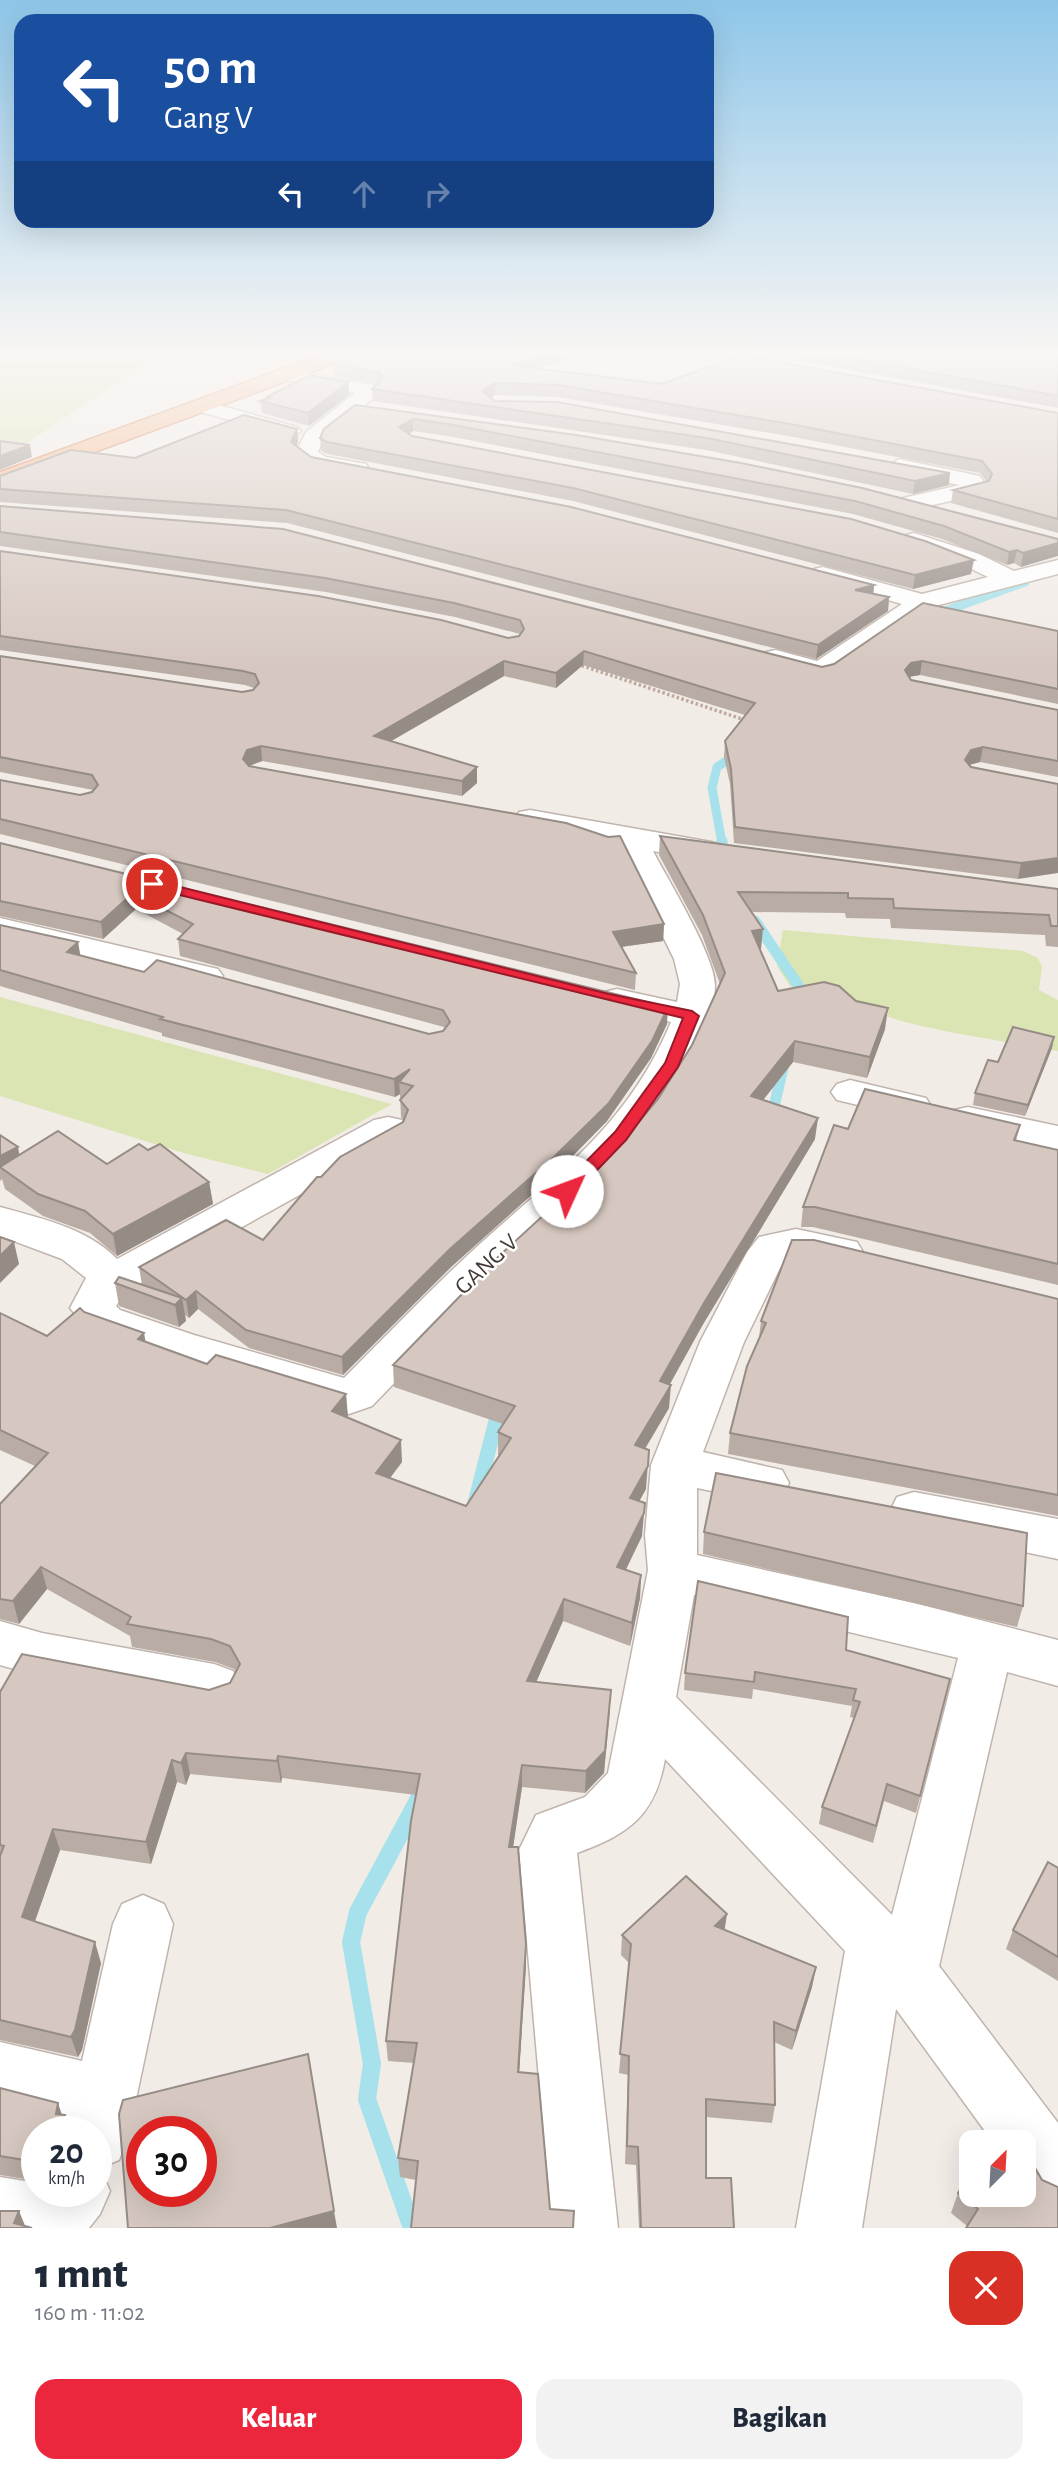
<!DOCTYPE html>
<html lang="id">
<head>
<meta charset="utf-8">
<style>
  body { margin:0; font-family:"Alegreya Sans",sans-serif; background:#f2f2f3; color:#1f2937; height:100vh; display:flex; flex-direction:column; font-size:26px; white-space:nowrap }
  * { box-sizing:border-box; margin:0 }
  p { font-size:23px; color:#747a83 }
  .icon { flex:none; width:38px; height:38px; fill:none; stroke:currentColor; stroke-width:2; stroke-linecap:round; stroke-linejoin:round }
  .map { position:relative; height:2228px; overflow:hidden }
  .drawer { display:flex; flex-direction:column; background:#fff; flex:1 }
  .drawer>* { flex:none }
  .top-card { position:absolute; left:14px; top:14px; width:700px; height:214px; border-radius:21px; box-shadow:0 7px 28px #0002; background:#1a4fa0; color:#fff; overflow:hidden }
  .needle { width:46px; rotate:24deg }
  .tools { position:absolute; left:959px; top:2130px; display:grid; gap:14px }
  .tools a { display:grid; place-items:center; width:77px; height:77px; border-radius:14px; background:#fff; box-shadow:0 7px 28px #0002; font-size:35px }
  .speed { position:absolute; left:21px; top:2116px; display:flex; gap:14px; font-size:35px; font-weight:700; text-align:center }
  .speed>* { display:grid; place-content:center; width:91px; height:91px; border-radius:50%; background:#fff; box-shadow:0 7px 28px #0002; line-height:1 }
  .speed small { font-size:18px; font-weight:400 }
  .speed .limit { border:10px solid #d22; background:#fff; color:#111 }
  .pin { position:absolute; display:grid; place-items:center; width:60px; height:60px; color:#fff; margin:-30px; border:4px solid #fff; border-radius:50%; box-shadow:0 2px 7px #0007 }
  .me { position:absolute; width:77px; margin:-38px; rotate:47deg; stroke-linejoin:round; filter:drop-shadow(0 0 5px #0008) }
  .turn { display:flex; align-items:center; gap:24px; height:147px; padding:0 35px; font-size:32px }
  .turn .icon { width:91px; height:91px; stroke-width:2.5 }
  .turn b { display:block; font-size:49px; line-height:60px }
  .lanes { display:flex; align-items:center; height:66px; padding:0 35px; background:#0003; justify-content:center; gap:35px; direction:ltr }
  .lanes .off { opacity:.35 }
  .round { display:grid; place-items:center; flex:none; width:74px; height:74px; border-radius:21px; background:#f2f2f3 }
  .summary { display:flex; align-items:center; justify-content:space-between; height:119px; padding:0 35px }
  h1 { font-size:42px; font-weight:800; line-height:52px }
  .primary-button { display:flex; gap:14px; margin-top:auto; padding:14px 35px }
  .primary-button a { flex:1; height:80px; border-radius:21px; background:#eb263d; color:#fff; font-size:28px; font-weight:800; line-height:80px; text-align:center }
  .primary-button a+a { background:#f2f2f3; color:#1f2937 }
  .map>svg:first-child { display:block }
  .green { fill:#dbe4b3 }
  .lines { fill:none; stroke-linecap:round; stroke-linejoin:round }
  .stream-far3 { stroke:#a7e1eb; stroke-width:9 }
  .stream-far2 { stroke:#a7e1eb; stroke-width:11 }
  .stream-far1 { stroke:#a7e1eb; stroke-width:15 }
  .stream { stroke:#a7e1eb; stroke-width:18 }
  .minor-casing { stroke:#c0b4ad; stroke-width:3 }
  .secondary-casing { stroke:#d2b59c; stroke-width:3 }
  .trunk-casing { stroke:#d27641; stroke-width:3 }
  .path { stroke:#bea99d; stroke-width:3.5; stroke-dasharray:2.5 2.5; stroke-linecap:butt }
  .minor { fill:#fff; fill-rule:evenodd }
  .secondary { fill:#fbe1c9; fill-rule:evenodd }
  .trunk { fill:#f5b486; fill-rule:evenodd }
  .wall { fill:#b8aca5 }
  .shaded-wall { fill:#968c86 }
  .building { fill:#d6c8c0; stroke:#968c86; stroke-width:2; fill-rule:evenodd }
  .route { fill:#eb263d; stroke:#991928; stroke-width:2 }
  .labels { text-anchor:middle; stroke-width:5; stroke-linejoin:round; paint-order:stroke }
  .street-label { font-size:24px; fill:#453b36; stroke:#fff }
</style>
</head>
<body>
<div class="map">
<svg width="1058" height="2228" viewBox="0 0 1058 2228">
  <rect width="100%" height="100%" fill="#f2ece7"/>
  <g class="green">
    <polygon points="0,354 160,354 0,461"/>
    <path d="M783 930 1023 951 1038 958 1042 967 1039 990 1058 1000V1051C1009 1042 958 1035 909 1023 869 1013 830 993 790 986L777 966Z"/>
    <polygon points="0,997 392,1104 268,1174 187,1154 0,1096"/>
  </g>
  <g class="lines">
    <g class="stream-far3">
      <polyline points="937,614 1025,582"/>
      <polyline points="722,843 712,788 717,767 737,754"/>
    </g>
    <g class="stream-far2">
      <polyline points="722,841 723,859"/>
      <polyline points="755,921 800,988 799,1001"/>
      <polyline points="771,1120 785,1059"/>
    </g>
    <polyline class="stream-far1" points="475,1503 500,1405"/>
    <polyline class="stream" points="412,2228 367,2099 372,2064 351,1942 358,1912 421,1795"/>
    <g class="minor-casing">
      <g id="minor">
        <path d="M286 369 378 386 381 390 378 394 323 440 318 452 326 457 366 464 369 469 366 474C347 478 307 470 295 454L306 432 355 393 279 379 276 375Z"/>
        <polygon points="201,400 297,427 301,431 290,437 194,410 191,406 194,402"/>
        <polygon points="899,459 980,476 988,488 985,493 911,510 903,508 900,503 903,498 960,485 891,471 888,466"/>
        <polygon points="914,533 979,554 1014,571 1058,560 1058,574 931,607 831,677 821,679 766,664 763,658 766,652 776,650 817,661 902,604 814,579 811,574 814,569 823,567 922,594 988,577 961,564 906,545 902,540 906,535"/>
        <path d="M530 810 711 842 722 845 727 852 722 859 711 862 653 851C668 880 715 956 715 985 715 1046 642 1142 600 1184 567 1216 530 1244 497 1276 455 1319 414 1363 372 1406L349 1414 166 1359 90 1332 70 1308 86 1278 62 1259 0 1236V1207C40 1218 87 1228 117 1259L374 1120 388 1117 402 1120 407 1129 402 1138 125 1292 116 1306 120 1310 194 1335 344 1378C385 1337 426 1294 469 1254 550 1179 627 1129 671 1022L604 1008 599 1000 604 992 617 989 677 1002 680 984 674 959 618 845 519 826 515 819 519 812Z"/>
        <polygon points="0,918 218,969 223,976 218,983 206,986 0,938"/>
        <polygon points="850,1080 926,1098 931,1106 926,1114 912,1118 837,1100 831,1092 837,1084"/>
        <polygon points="968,1107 1058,1126 1058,1152 954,1128 949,1119 954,1110"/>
        <path d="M796 1229 857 1242 863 1252 857 1262C833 1269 811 1254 787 1259L780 1268 744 1342 703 1452 782 1470 789 1483 782 1496 765 1502 697 1488V1555L914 1603 1058 1640V1686L1007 1672 939 1966 1058 2123V2210C1018 2193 1024 2181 1024 2142H993L896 2009 862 2228H796L845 1951 665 1759C655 1816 629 1834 577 1853L618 2228H552L519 1850 536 1815 585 1797 608 1773 648 1570 645 1535 651 1465 700 1342 747 1252 759 1237ZM694 1595 958 1658 892 1915 676 1697Z"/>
        <polygon points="914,1492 1058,1519 1058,1559 897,1525 890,1511 897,1497"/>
        <polygon points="0,1621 42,1633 214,1664 233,1671 241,1687 233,1703 214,1710 42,1677 0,1665"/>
        <polygon points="143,1895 164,1904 173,1924 128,2137 119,2160 100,2168 110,2191 100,2214 89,2228 0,2228 0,2177 37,2183 37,2191 96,2191 96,2132 65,2132 68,2121 0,2104 0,2042 82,2061 113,1924 122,1904"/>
      </g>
    </g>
    <g class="secondary-casing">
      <polygon id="secondary" points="709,354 751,354 791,362 794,366 784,372 718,360"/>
    </g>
    <g class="trunk-casing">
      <polygon id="trunk" points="323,354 351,354 349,358 0,487 0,472"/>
    </g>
    <polyline class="path" points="577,664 748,721"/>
    <use href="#minor" class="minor"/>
    <use href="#secondary" class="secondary"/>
    <use href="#trunk" class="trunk"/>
  </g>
  <g class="wall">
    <polygon points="355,354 581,354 536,368 662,384 1058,413 1058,533 951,503 953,490 987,482 980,473 788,436 557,397 495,395 491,398 495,401 557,402 949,485 913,494 706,450 373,401 372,389 378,384 334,375 334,364"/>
    <polygon points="770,354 1058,354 1058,408 770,355"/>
    <polygon points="348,382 349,395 309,426 262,413 260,401 267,399 267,397"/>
    <polygon points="355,405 1058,539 1021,567 1014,563 1007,565 942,539 853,514 448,436 413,431 409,434 412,436 971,574 913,589 573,501 328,454 321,451 320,438"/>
    <polygon points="297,429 298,442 296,446 311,457 874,585 873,593 889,597 888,611 816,659 287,523 0,502 0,504 0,476 135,458"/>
    <polygon points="0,506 822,667 1058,631 1058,704 920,675 909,677 911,680 1058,710 1058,777 980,762 970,765 971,767 1058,784 1018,879 734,843 730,784 724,757 725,741 745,715 583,665 556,688 504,676 391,741 477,783 462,796 262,761 249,766 664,924 663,941 621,947 636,973 635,990 0,834 0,780 80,795 92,792 93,790 0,772 0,656 242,692 253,690 254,688 245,685 0,650 0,551 508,638 519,636 520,634 455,617 326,592 0,546"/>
    <polygon points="660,836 1058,889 1058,947 1046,946 1045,935 891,928 890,919 846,918 845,913 752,912 761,949 760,950 778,991 885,1029 867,1078 793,1062 763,1100 815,1139 702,1326 669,1385 669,1408 645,1449 646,1489 639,1501 642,1536 626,1570 641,1575 640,1598 630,1646 563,1621 536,1682 610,1712 604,1773 585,1793 522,1787 513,1847 526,1965 519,2072 550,2209 573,2228 416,2180 400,2177 398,2158 414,2063 388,2061 386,2041 416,1795 282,1778 281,1783 190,1774 186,1785 177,1782 151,1864 60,1850 35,1921 101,1963 82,2050 78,2057 0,2040 0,1692 209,1690 230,1683 236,1672 234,1669 215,1662 132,1647 130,1636 47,1589 19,1624 0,1619 0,1504 35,1466 0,1450 0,1313 47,1336 84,1312 146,1342 207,1364 346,1394 347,1417 402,1462 390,1478 466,1506 500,1455 498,1455 498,1432 503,1424 394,1387 393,1365 619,1146 658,1099 692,1045 720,984 702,935 659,855"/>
    <polygon points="0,843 667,1024 651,1058 607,1121 555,1174 451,1267 343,1375 249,1348 198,1309 189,1318 185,1315 186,1321 179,1327 119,1306 115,1283 142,1285 139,1267 263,1240 321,1177 403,1122 404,1121 401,1117 400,1094 395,1097 162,1036 162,1033 0,986 0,925 78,942 80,956 144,972 429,1034 443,1031 445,1029 444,1027 180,956 178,939 183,934 136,909 103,939 0,916"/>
    <polygon points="1054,1037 1052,1048 1025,1116 973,1105 975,1093 998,1062"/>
    <polygon points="1020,1125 1016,1141 1058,1150 1058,1285 813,1227 801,1227 803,1207 848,1129"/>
    <polygon points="0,1135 19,1155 107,1164 148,1150 209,1182 213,1204 117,1256 90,1233 43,1216 5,1189 2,1179 0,1181"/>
    <polygon points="1058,1299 1058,1516 728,1454 730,1433 759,1338 761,1321"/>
    <polygon points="704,1532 1023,1606 1017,1627 703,1554"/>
    <polygon points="846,1650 950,1679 916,1813 884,1801 873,1843 819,1824 822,1807 854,1718 850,1717 852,1706 753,1689 752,1699 684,1690 685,1673"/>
    <polygon points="1058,1868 1058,1981 1006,1949 1013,1930"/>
    <polygon points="725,1930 816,1967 812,1987 792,2050 774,2042 775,2105 772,2123 706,2117 706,2178 734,2228 639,2228 636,2165 625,2164 628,2075 619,2073 629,1963 621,1955 622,1935"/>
    <polygon points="0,2088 37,2132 37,2181 0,2175"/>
    <polygon points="1042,2180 967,2226 951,2213 958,2193"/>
  </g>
  <g class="shaded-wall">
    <polygon points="544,354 581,354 510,377 510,365"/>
    <polygon points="348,382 349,395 309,426 308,413"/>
    <polygon points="495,383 495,395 483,403 482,391"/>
    <polygon points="413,419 413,431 400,439 399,427"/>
    <polygon points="297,429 298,442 292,455 291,442"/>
    <polygon points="30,445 32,457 0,470 0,456"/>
    <polygon points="950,473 949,485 913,494 915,481"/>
    <polygon points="1058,543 1058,556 1021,567 1023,553"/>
    <polygon points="1017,550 1014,563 1007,565 1009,552"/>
    <polygon points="974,560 971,574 913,589 915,575"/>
    <polygon points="874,585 873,599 855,590"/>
    <polygon points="889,597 888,611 816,659 818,645"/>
    <polygon points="584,651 583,665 556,688 556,673"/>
    <polygon points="504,661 504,676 374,751 374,736"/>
    <polygon points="922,661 920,675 908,677 905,670 911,663"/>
    <polygon points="261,746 262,761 249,766 243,759 247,750"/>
    <polygon points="983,747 980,762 968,765 965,760 971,750"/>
    <polygon points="477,767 477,783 462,796 462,781"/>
    <polygon points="1058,858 1058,873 1018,879 1021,863"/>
    <polygon points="133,893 136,909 103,939 101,922"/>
    <polygon points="664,924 663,941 613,948 613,932"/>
    <polygon points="763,929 761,949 750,951 752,931"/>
    <polygon points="78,942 81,959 67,952"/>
    <polygon points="668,1007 667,1024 651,1058 607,1121 555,1174 451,1267 343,1375 342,1357"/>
    <polygon points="888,1008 885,1029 867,1078 870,1057"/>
    <polygon points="1054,1037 1052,1048 1025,1116 1028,1105"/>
    <polygon points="795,1041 793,1062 749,1118 751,1096"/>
    <polygon points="410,1069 399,1082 400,1094 395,1097 394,1079"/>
    <polygon points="818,1118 815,1139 702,1326 659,1404 660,1381 704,1303"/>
    <polygon points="18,1147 22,1169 0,1167 0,1156"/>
    <polygon points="209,1182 213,1204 117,1256 113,1234"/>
    <polygon points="14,1242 19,1264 0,1283 0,1256"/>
    <polygon points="196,1291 198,1309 189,1318 186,1300"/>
    <polygon points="182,1298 186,1321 179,1327 175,1305"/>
    <polygon points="144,1333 148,1355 138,1339"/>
    <polygon points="671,1385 669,1408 634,1467 635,1445"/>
    <polygon points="346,1394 348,1416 335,1434 332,1411"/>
    <polygon points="401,1440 402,1462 377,1495 376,1473"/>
    <polygon points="649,1450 646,1489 629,1520 630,1498"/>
    <polygon points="645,1503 642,1536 616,1589 617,1567"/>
    <polygon points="41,1567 47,1589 19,1624 13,1601"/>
    <polygon points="641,1575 640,1598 630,1646 632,1623"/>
    <polygon points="564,1599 563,1621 527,1703 527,1681"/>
    <polygon points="611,1690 604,1773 585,1793 586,1771"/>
    <polygon points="186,1753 190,1774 186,1785 181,1763"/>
    <polygon points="278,1756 282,1778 281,1783 277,1761"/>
    <polygon points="172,1760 177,1782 151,1864 146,1842"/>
    <polygon points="522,1765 522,1787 510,1868 509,1847"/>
    <polygon points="53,1829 60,1850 29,1938 22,1917"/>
    <polygon points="727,1914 724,1934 715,1926"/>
    <polygon points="95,1942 101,1963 82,2050 78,2057 71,2037"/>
    <polygon points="526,1944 526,1965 518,2092 518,2072"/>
    <polygon points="816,1967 812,1987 792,2050 796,2031"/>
    <polygon points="58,2103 63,2118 65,2115 71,2132 57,2132 56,2114"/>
    <polygon points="19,2211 26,2228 14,2223"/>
    <polygon points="334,2211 337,2228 270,2228"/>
  </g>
  <g class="building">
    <polygon points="355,354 544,354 510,365 662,384 740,355 1058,413 1058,519 953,490 989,481 992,474 982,461 790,424 558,385 495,383 482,391 495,401 557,402 950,473 915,481 707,438 372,389 383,378 380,373 334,364"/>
    <polygon points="830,354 1058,354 1058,396"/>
    <polygon points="310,375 348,382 308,413 260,401 270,398 267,397"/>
    <polygon points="355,405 576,435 741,463 862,488 1058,539 1058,543 1023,553 1017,550 1009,552 944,526 855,501 448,424 413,419 399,427 412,436 851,519 925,541 974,560 915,575 573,488 327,442 320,438 324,429"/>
    <polygon points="244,415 297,429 291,442 311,457 571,507 874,585 855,590 889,597 818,645 286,510 0,489 0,476 71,450 135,458"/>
    <polygon points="0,441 30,445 0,456"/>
    <polygon points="0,506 283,529 822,667 834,664 923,603 1058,631 1058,689 922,661 911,663 905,670 911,680 1058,710 1058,761 983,747 971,750 965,760 971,767 1058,784 1058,858 1021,863 735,827 731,769 725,741 755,703 584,651 556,673 504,661 374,736 477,767 462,781 261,746 247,750 243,759 249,766 566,823 608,837 620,836 664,924 613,932 636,973 0,819 0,780 80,795 92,792 98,785 92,775 0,757 0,656 242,692 253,690 259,683 255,674 243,671 0,636 0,551 318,596 441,620 508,638 519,636 524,629 520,620 454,603 325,578 0,532"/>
    <polygon points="660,836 1058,889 1058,926 1051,926 1049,915 894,908 893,899 848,898 848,893 738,892 763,929 752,931 778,991 824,982 839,986 856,1001 888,1008 870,1057 795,1041 751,1096 818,1118 704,1303 660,1381 671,1385 635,1445 649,1450 648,1466 630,1498 645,1503 644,1513 617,1567 641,1575 632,1623 564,1599 527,1681 611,1690 605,1751 586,1771 522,1765 509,1847 518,1847 526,1944 518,2072 538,2074 550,2209 574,2211 573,2228 411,2228 418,2161 398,2158 417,2043 386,2041 411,1821 420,1774 278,1756 277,1761 186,1753 181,1763 172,1760 146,1842 53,1829 22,1917 95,1942 75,2030 71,2037 0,2020 0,1856 4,1846 0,1845 0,1692 22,1654 209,1690 230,1683 240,1664 230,1646 211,1639 127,1624 131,1617 41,1567 13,1601 0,1599 0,1504 48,1453 0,1430 0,1313 47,1336 80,1308 84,1312 144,1333 138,1339 207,1364 216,1355 346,1394 332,1411 401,1440 376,1473 466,1506 511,1438 498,1432 515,1406 393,1365 499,1256 619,1146 658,1099 692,1045 725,973 703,915"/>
    <polygon points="0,843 668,1007 652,1041 608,1104 555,1156 450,1249 342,1357 246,1330 196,1291 186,1300 139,1267 226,1220 263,1240 317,1177 321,1177 340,1157 403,1122 408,1110 400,1100 413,1086 399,1082 410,1069 394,1079 160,1019 163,1017 0,970 0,925 78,942 67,952 144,972 157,960 429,1034 443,1031 450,1022 443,1010 178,939 193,924 133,893 101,922 0,901"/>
    <polygon points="1013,1027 1054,1037 1028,1105 975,1093 988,1060 998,1062"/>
    <polygon points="865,1089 1020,1125 1014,1140 1058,1150 1058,1264 815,1207 803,1207 834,1125 848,1129"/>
    <polygon points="58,1131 107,1164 139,1144 148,1150 160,1144 209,1182 113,1234 85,1211 38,1194 0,1167"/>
    <polygon points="0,1135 18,1147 0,1156"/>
    <polygon points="0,1237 14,1242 0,1256"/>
    <polygon points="792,1240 814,1240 1058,1299 1058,1495 730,1433 747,1366 766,1323 761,1321"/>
    <polygon points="119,1277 182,1298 175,1305 115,1283"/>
    <polygon points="716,1473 1027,1533 1023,1606 704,1532"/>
    <polygon points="698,1581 848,1617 846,1650 950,1679 920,1796 887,1784 876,1826 822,1807 860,1702 853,1700 856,1689 755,1672 754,1682 685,1673"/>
    <polygon points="1048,1862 1058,1868 1058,1957 1013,1930"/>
    <polygon points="686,1876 727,1914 715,1926 816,1967 796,2031 774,2022 775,2105 706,2099 706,2178 731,2178 734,2228 641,2228 638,2147 627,2146 629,2056 620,2054 631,1944 622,1935"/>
    <path d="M308 2054 334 2211 270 2228H128L119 2114 123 2100ZM142 2132H201V2191H142Z"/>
    <polygon points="0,2088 58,2103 56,2114 65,2115 57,2132 37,2132 37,2169 32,2169 30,2161 0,2156"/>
    <polygon points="997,2134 1007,2142 992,2142"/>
    <polygon points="1024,2155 1031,2161 1042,2180 1058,2187 1058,2228 966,2228 978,2209 958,2193 971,2173 971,2194 1024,2194"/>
    <polygon points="0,2211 19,2211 14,2223 32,2228 0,2228"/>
  </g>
  <linearGradient id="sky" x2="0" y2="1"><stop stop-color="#8ec6e9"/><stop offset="0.53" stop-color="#f9f6f4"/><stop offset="1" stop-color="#f9f6f4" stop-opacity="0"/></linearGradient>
  <rect width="1058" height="666" fill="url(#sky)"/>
  <polygon class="route" points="152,880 609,994 692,1011 699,1016 678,1067 626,1140 573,1195 561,1195 559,1191 561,1187 615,1132 665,1063 683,1018 147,887 147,881"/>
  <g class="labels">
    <g class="street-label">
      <text transform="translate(486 1264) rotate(-43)" y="8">GANG V</text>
    </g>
  </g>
</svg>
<div class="tools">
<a><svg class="needle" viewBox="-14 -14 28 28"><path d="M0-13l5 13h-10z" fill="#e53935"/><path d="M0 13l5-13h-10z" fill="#747a83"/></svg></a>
</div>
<div class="speed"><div>20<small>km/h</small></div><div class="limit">30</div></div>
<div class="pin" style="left:152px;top:884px;background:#d93025"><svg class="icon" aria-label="arrive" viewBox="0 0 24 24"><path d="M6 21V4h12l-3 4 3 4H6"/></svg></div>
<svg class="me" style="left:567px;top:1191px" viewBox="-20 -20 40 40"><circle r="19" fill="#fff"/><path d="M0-13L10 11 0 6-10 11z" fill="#eb263d"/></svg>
<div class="top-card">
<div class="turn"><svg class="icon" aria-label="left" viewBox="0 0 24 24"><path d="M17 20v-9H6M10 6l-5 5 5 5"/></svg><div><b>50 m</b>Gang V</div></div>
<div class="lanes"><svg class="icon" aria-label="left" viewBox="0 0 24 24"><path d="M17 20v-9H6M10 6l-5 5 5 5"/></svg><svg class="icon off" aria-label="ahead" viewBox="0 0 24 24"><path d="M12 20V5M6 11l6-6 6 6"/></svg><svg class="icon off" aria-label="right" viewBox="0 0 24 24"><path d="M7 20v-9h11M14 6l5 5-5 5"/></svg></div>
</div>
</div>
<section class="drawer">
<div class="summary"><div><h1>1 mnt</h1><p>160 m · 11:02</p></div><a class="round" style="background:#d93025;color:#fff"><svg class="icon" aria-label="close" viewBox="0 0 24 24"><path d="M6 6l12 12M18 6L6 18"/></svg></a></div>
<div class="primary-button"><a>Keluar</a><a>Bagikan</a></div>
</section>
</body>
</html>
